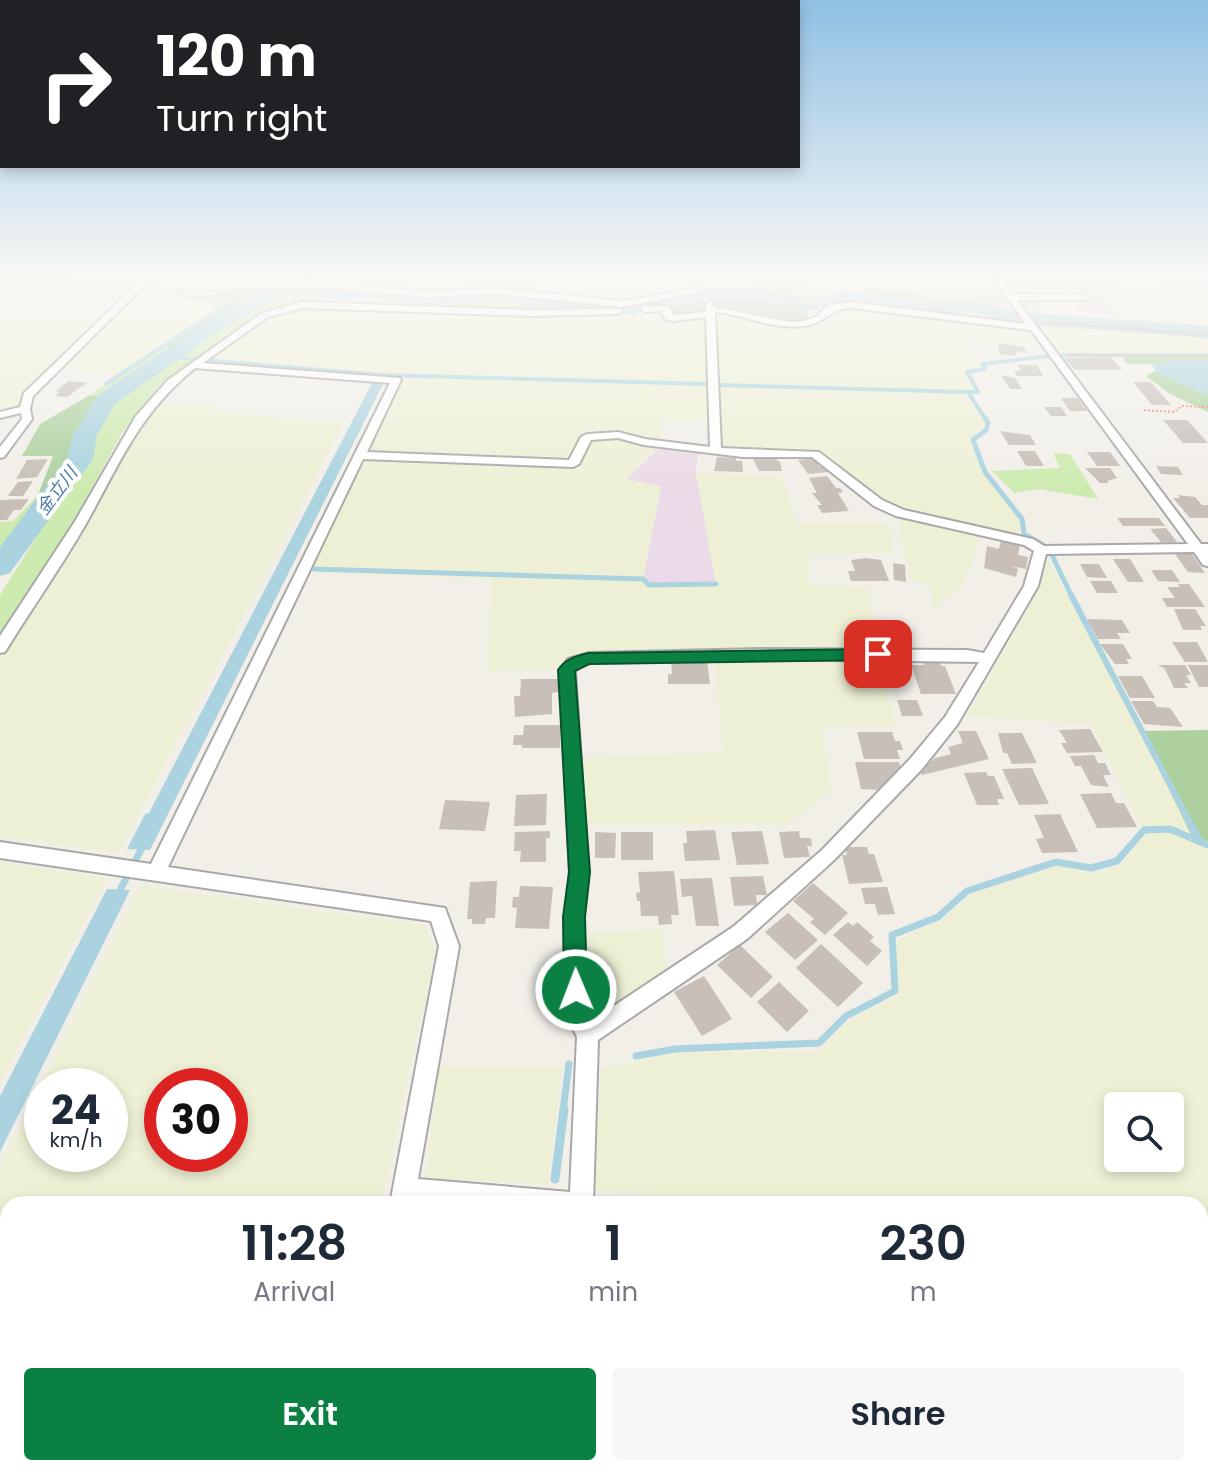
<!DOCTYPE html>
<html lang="en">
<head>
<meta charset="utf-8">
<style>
  body { margin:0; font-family:Poppins,"Noto Sans JP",sans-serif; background:#f6f6f7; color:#1f2937; height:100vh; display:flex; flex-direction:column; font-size:30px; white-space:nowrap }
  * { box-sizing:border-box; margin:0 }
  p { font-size:26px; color:#747a83 }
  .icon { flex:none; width:44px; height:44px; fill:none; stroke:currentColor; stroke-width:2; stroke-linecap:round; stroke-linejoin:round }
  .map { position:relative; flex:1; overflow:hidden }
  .panel { position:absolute; left:0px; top:1196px; width:1208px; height:280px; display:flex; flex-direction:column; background:#fff; border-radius:24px 24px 0 0; box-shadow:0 4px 12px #0003 }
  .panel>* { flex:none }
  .top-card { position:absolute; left:0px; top:0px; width:800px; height:168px; box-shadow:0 4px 12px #0003; background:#202124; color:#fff; overflow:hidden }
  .controls { position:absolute; left:1104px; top:1092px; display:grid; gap:16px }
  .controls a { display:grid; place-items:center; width:80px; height:80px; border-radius:8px; background:#fff; box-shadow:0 4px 12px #0003; font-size:40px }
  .speed { position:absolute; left:24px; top:1068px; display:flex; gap:16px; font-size:40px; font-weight:700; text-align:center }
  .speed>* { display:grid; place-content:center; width:104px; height:104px; border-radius:50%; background:#fff; box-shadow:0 4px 12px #0003; line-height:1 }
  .speed small { font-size:20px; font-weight:400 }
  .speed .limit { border:12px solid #d22; background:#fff; color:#111 }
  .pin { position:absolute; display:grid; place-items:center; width:68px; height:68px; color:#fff; margin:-34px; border-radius:16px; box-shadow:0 4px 12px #0006 }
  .me { position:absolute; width:88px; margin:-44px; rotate:359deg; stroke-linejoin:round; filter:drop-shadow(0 0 6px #0008) }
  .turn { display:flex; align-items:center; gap:28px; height:168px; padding:0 24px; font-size:36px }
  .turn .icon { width:104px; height:104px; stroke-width:2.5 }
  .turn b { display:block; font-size:56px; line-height:68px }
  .eta { display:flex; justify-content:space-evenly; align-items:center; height:136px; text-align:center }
  .eta b { font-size:48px; font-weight:600; line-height:56px }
  .button { display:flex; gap:16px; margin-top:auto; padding:16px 24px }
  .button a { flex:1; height:92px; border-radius:8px; background:#0b8043; color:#fff; font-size:32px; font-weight:600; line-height:92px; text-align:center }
  .button a+a { background:#f6f6f7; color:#1f2937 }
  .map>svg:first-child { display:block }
  .residential { fill:#e0dfdf }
  .industrial { fill:#ebdbe8 }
  .farmland { fill:#eef0d5; fill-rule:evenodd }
  .grass { fill:#cdebb0 }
  .forest { fill:#add19e }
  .cemetery { fill:#aacbaf }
  .water { fill:#aad3df }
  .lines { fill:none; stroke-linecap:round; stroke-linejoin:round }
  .stream-far4 { stroke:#aad3df; stroke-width:4 }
  .stream-far3 { stroke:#aad3df; stroke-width:5 }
  .stream-far2 { stroke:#aad3df; stroke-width:6 }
  .stream-far1 { stroke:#aad3df; stroke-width:7 }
  .stream { stroke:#aad3df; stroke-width:9 }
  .river { fill:#aad3df; fill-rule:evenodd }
  .building { fill:#c7bfb8 }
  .minor-casing { stroke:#a9a9a9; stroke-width:4 }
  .path-far1 { stroke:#fa8072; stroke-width:2; stroke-dasharray:2 2; stroke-linecap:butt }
  .path { stroke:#fa8072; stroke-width:6; stroke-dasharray:6 6; stroke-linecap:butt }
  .minor { fill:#fff; fill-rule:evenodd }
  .route { fill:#0b8043; stroke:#07532c; stroke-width:2 }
  .labels { text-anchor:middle; stroke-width:8; stroke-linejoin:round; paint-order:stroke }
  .far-water-label { font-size:18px; font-style:italic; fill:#4a7aab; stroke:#fff }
</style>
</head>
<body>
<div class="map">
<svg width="1208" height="1476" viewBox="0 0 1208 1476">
  <rect width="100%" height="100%" fill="#f2efe9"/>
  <polygon class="residential" points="995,280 1114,280 1123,299 1103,298 1114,316 1081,312 1072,297 1036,300 1047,312 926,301 919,292 1006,297"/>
  <polygon class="industrial" points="660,447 698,452 696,472 716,584 649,585 643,579 661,487 626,479"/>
  <g class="farmland">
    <polygon points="212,280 500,280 494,289 422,291 397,286 349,288"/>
    <polygon points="547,280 665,280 626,299 538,292"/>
    <polygon points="875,280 995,280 1007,297 876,289"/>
    <polygon points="1114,280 1208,280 1208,330 1118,322 1102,297 1123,298"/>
    <polygon points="0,282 135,286 22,395 20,406 0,412"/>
    <polygon points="147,287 186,287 174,297 226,303 114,376 62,368"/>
    <polygon points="308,307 367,308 360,318 417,320 425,310 592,314 652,311 660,313 664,322 698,318 706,321 708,383 384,373 209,358 267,318"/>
    <polygon points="850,308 1032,330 1044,346 964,339 982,368 964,371 975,391 965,392 986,423 970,440 982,472 1019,519 1021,535 891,504 817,449 744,451 721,448 714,311 799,326 816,325 837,309"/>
    <polygon points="1038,324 1208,337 1208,354 1060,353"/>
    <polygon points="401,378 708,386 709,421 663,419 661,440 618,431 585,430 567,460 366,452"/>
    <polygon points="156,402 216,407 217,412 344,423 118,853 0,837 0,658 133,431"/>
    <polygon points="619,438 660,447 626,479 661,487 643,578 649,585 716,584 696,472 783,478 796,524 888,524 893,553 809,554 809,585 868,587 895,727 822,727 831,791 786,825 580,823 576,759 723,752 714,652 573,657 554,670 487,671 492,579 308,572 365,459 578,467 593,439"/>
    <polygon points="909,518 982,534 964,583 934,610 931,586 910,580 898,521"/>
    <path d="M1048 559 1140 731 1195 843 1208 848V1233L1200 1232V1204H781L594 1191 601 1068 676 1053 819 1051 849 1021 898 995 896 940 941 921 970 895 1059 866 1096 874 1123 863 1145 834 1091 724 967 716 1035 597ZM1118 1106H1170V1158H1118Z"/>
    <polygon points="0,862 107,878 0,1083"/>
    <path d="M140 886 425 925 435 950 383 1197 357 1204H8V1334H0V1168ZM42 1086H110V1154H42ZM162 1086H230V1154H162Z"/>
    <polygon points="662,929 666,969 597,1018 586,1009 584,934"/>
    <polygon points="439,1067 562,1067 548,1184 425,1179"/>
    <polygon points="1200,1260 1208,1261 1208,1476 916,1476 915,1468 1200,1468"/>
    <polygon points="0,1361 8,1362 8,1468 66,1468 64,1475 0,1469"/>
    <polygon points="492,1468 860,1468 861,1476 491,1476"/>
  </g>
  <g class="grass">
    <polygon points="753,280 815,280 815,284 804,283 804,292 816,294 824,289 862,292 862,295 844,293 815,301 751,290"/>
    <path d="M312 289 338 296 390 295 436 301 497 296 532 304 583 305 608 310 534 312 303 303 263 314 161 384 122 433 74 520 0 637V595L88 455C92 427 103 420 114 396L271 294Z"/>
    <polygon points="175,347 102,396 90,395 156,349"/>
    <polygon points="1053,453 1070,454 1098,499 1039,489 1014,493 992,471 1060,468"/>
    <polygon points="45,493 0,560 0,522 13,521 38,495"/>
    <polygon points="66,1468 260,1468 255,1476 0,1476 0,1469 63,1475"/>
  </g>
  <g class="forest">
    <polygon points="269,288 240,308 201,326 175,347 156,349 225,303 203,300 224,289"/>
    <path d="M862 289 919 292 926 301 949 303C921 311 890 303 862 295Z"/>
    <path d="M1120 353 1208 354V360C1183 360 1150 367 1126 363Z"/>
    <polygon points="1155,371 1208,396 1208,412 1170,394 1146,376"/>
    <polygon points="90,395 102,396 78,436 72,462 45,493 38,495 53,456 22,456 40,424"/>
    <polygon points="1208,730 1208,848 1195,843 1141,731"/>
  </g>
  <path class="cemetery" d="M720 298H766L808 308 806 322C773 318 741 307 708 306L706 313 671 315V305Z"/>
  <g class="water">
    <polygon points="1177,360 1208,360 1208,396 1155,371 1152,365"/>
    <polygon points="372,383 383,384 150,850 127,849 145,814 149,813"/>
    <polygon points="107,889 130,890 0,1152 0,1096"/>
  </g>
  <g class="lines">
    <g class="stream-far4">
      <polyline points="1153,280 1208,287"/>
      <polyline points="1062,355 1208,355"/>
      <polyline points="170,357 193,359"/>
      <polyline points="204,360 381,375 708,384"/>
      <polyline points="106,384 232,301 178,296 190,287"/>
      <polyline points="721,385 968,392"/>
      <polyline points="986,420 968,392 978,392 967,372 985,369 982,364 1050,356"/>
    </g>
    <g class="stream-far3">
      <polyline points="985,418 988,423 986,430 973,440 985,472 1022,519 1024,534 1043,545"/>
      <polyline points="1052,555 1072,597"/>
      <polyline points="314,569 643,579 649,585 716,584"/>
    </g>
    <polyline class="stream-far2" points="1071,595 1190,823"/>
    <g class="stream-far1">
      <polyline points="1189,821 1199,840"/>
      <polyline points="118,894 144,844"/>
      <polyline points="636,1056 675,1049 819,1043 846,1016 895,991 892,935 938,917 967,891 1056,862 1091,868 1117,861 1144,830 1170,829 1208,845"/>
      <polyline points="563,1111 569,1064"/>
    </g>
    <g class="stream">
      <polyline points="555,1179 564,1109"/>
      <polyline points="0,1351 8,1352"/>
    </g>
    <polygon class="river" points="306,281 334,287 393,287 427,293 499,288 540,296 573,296 612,302 632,302 707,288 761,288 812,298 844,290 936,303 969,300 1018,312 1208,326 1208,338 1018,324 969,312 936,315 844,302 812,310 761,300 707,300 632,314 612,314 573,308 540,308 499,300 427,305 393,299 334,299 306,293 278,297 219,331 115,404 97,435 93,459 10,573 0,576 0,547 67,458 73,435 98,395 205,323 266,288"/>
  </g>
  <g class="building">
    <polygon points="526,280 539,281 532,290 512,289 514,285 523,286"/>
    <polygon points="1088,280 1111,280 1114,288 1091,286"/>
    <polygon points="998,343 1024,347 1026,353 1015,352 1017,356 999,354"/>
    <polygon points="1111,357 1122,370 1075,370 1064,358"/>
    <polygon points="1017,365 1037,365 1043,376 1017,376 1014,371 1021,371"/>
    <polygon points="1001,375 1015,378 1022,389 1010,389"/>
    <polygon points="69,381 87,383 67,397 55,396 60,392 56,391"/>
    <polygon points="1133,382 1151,382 1171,405 1152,405"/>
    <polygon points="1061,398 1078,398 1087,411 1070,411"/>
    <polygon points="1044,407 1061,407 1067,416 1051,416"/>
    <polygon points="1163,420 1187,420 1208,443 1183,443"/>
    <polygon points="1000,431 1030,435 1036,445 1009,445"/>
    <polygon points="1017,451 1035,451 1044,466 1026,466"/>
    <polygon points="1087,452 1110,452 1120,466 1097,466"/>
    <polygon points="717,457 736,458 736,461 742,461 743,472 714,471"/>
    <polygon points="815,458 820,467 825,466 829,472 808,474 798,460"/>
    <polygon points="48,459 37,477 16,479 27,460"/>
    <polygon points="753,459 775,459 780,462 782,471 759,471"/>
    <polygon points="1156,466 1178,467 1183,475 1161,474"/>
    <polygon points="1085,468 1110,468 1117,478 1107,481 1109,483 1100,483"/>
    <polygon points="827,476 836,488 840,488 843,492 838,493 849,511 822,513 817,505 822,505 812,493 817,493 809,478"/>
    <polygon points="33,481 23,496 8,496 18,482"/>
    <polygon points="1178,495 1195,497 1202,505 1208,505 1208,518 1190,518 1173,498 1180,498"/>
    <polygon points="29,499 21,510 14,510 7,520 0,520 0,500"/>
    <polygon points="1117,518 1159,518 1165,526 1123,526"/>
    <polygon points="1166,528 1177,542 1161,542 1150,529"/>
    <polygon points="1001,540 1020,544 1018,555 1028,557 1026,569 1011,566 1018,569 1016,577 984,568 987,546 999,549"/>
    <polygon points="1175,554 1192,554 1205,573 1188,572"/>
    <polygon points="866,558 881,560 889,581 851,581 848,571 855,571 851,560"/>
    <polygon points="1113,559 1130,559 1144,582 1128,582"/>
    <polygon points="893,563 905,565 906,582 894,580"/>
    <polygon points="1080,564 1099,564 1107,578 1087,577"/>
    <polygon points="1151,570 1172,570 1180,582 1158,581"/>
    <polygon points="1090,581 1111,581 1118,593 1097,593"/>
    <polygon points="1178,584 1189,584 1205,607 1167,607 1162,598 1175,598 1167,587 1180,587"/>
    <polygon points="1174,609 1195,609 1206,626 1200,626 1202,630 1183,630"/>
    <polygon points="1087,619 1122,620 1130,633 1117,633 1121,639 1098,639"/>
    <polygon points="1172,642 1197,642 1208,662 1185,662"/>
    <polygon points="1100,644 1123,644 1132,659 1126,659 1129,664 1115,664"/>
    <polygon points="671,660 707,660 710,684 668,684 668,674 672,674"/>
    <polygon points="923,661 939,661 941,666 945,666 956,694 921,694 911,665 924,665"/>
    <polygon points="1158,665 1185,665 1191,675 1186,675 1191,683 1184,683 1188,688 1174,688 1165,669"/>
    <polygon points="1188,665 1208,665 1208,687 1199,687"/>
    <polygon points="1118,676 1142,676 1155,698 1130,698"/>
    <polygon points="521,679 558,679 558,692 552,693 552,714 515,717 514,696 520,696"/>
    <polygon points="897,700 917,700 923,716 902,716"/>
    <polygon points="1131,701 1153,701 1157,707 1170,708 1183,727 1144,724"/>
    <polygon points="524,725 560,725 560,748 522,748 522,745 513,745 514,735 523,735"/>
    <polygon points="1090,729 1103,752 1067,753 1061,743 1067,743 1059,730"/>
    <polygon points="958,731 976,731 989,759 922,775 919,772 935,758 951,754 948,747 963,743"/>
    <polygon points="857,732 892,732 895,741 900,741 903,750 897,750 900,759 864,759"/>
    <polygon points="998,733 1022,733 1037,763 1012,764 1007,753 1003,753"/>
    <polygon points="1094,755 1098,763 1105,763 1111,775 1103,775 1109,787 1091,785 1081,766 1075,766 1070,756"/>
    <polygon points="855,762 899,762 902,772 881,790 861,789"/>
    <polygon points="1032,768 1049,804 1019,805 1002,769"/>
    <polygon points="986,772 988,776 994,776 1004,799 997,799 999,805 977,805 964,773"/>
    <polygon points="1111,793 1116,803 1124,803 1137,827 1097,828 1080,794"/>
    <polygon points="547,794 546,825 514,826 516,795"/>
    <polygon points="445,800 490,802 485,831 439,829"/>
    <polygon points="1060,814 1078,852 1042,853 1036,839 1044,838 1034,815"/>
    <polygon points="715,830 720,860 685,861 683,843 687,843 686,831"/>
    <polygon points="550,831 550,838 546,838 546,862 520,862 521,851 514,851 515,832"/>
    <polygon points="762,831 769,864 737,865 731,832"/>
    <polygon points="799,831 800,838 811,838 812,846 807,846 810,857 784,858 779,832"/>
    <polygon points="595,832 616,833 615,858 595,858"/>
    <rect x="621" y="832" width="32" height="28"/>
    <polygon points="845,847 867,847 869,854 874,854 883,882 849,884 842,855 847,855"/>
    <polygon points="674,871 679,915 671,915 672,924 659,925 658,916 641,916 640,901 637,901 636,893 640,892 638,872"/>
    <polygon points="763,876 767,895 756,895 757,905 734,906 730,877"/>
    <polygon points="712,878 719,926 696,926 692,896 682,897 680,879"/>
    <polygon points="497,881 495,918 486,918 485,924 472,924 472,919 467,919 470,882"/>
    <polygon points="813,883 848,913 825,935 810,922 814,919 793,901"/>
    <polygon points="520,886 553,887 549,929 515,928 517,908 512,907 513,897 519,897"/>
    <polygon points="887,887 895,914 878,915 875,904 865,904 861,888"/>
    <polygon points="788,913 818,940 795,960 765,932"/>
    <polygon points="848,922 853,926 857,922 874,937 870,941 882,951 867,966 833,935"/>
    <polygon points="821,944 863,983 838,1007 796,968"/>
    <polygon points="740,945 773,977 751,998 717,965"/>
    <polygon points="704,976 732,1019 702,1036 674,992"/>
    <polygon points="779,982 809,1011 787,1032 757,1002"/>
  </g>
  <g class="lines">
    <g class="minor-casing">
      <g id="minor">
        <polygon points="0,280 221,284 313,281 426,291 499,288 622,301 699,288 703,291 622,307 499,294 426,297 313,287 221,290 143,287 33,396 30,409 32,419 4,457 0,458 0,447 22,419 21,413 0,418 0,412 20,407 24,393 134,287 0,284"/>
        <path d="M994 280H1003L1013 294 1087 295V299L1084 300H1017L1201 544H1208V566L1203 565 1194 552 1046 554 1038 586 957 725 922 769 834 860 747 939 598 1040 593 1204H390L439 946 431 921 0 858V842L151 864 390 383 195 368C139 414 121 461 87 522 62 566 32 608 5 652L0 653V636L74 523 136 416 168 380 262 313 302 302 533 310 621 309 622 311 618 314 533 316 302 308 268 317 203 363 400 378 401 380 367 452 569 460 581 437 587 434 618 432 645 439 710 447 706 317 674 321 665 319 661 311 645 312 641 309 642 307 668 306 674 315 706 312V304L710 301 715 307 791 322 805 321 817 316 828 305 850 302 1026 324ZM850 308 1031 330 1188 544 1044 546 1033 539 904 510 882 500 819 452 721 448 715 312C745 315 774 330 804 326 824 324 828 310 850 308ZM618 438 644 445 743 457H812L874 506 896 516 1024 545 1034 551 1024 586 984 653 967 650 761 649 589 653 568 659 560 670 570 872 565 917 566 1015 577 1037 570 1192 418 1179 459 946 445 908 168 867 363 459 573 467 579 464 591 440ZM761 659 979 662 945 717 910 759 822 850 733 927 591 1021 586 1013 583 917 588 872 575 671 578 667 590 663Z"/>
        <rect x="1200" y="1237" width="8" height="24"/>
        <polygon points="333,1468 361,1468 359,1476 331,1476"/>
      </g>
    </g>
    <g class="path-far1">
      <polyline points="1043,280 1059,280"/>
      <polyline points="713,292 755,292 801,301 819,300"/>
      <polyline points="1045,322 1208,335"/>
      <polyline points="1069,355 1208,356"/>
      <polyline points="1144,410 1174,412 1182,406 1208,407"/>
    </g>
    <polyline class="path" points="247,1476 253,1468"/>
    <use href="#minor" class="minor"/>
  </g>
  <linearGradient id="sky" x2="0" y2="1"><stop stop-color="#8fc0e4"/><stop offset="0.57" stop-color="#f9f8f5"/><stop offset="1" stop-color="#f9f8f5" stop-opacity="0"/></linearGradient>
  <rect width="1208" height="487" fill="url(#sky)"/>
  <path class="route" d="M878 649 887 654 878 660 589 664 575 671 590 872 585 917 587 990 584 998 576 1001 568 998 564 990 563 917 569 872 558 670C566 658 576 656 589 653Z"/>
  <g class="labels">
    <g class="far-water-label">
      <text transform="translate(57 491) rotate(-53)" y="6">金立川</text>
    </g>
  </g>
</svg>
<div class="controls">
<a><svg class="icon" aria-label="search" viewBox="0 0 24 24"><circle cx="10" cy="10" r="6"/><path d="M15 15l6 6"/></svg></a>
</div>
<div class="speed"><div>24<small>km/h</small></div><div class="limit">30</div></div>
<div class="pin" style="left:878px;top:654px;background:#d93025"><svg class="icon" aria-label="arrive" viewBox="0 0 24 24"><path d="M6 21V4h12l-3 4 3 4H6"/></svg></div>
<svg class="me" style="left:576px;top:990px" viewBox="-20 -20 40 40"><circle r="17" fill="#0b8043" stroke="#fff" stroke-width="3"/><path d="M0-11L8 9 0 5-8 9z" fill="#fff"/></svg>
<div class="top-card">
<div class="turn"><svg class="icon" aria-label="right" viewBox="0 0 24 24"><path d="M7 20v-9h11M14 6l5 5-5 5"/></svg><div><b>120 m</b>Turn right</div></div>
</div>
<section class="panel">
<div class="eta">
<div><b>11:28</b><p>Arrival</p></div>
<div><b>1</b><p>min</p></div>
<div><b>230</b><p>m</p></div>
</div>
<div class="button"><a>Exit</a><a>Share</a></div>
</section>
</div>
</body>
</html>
